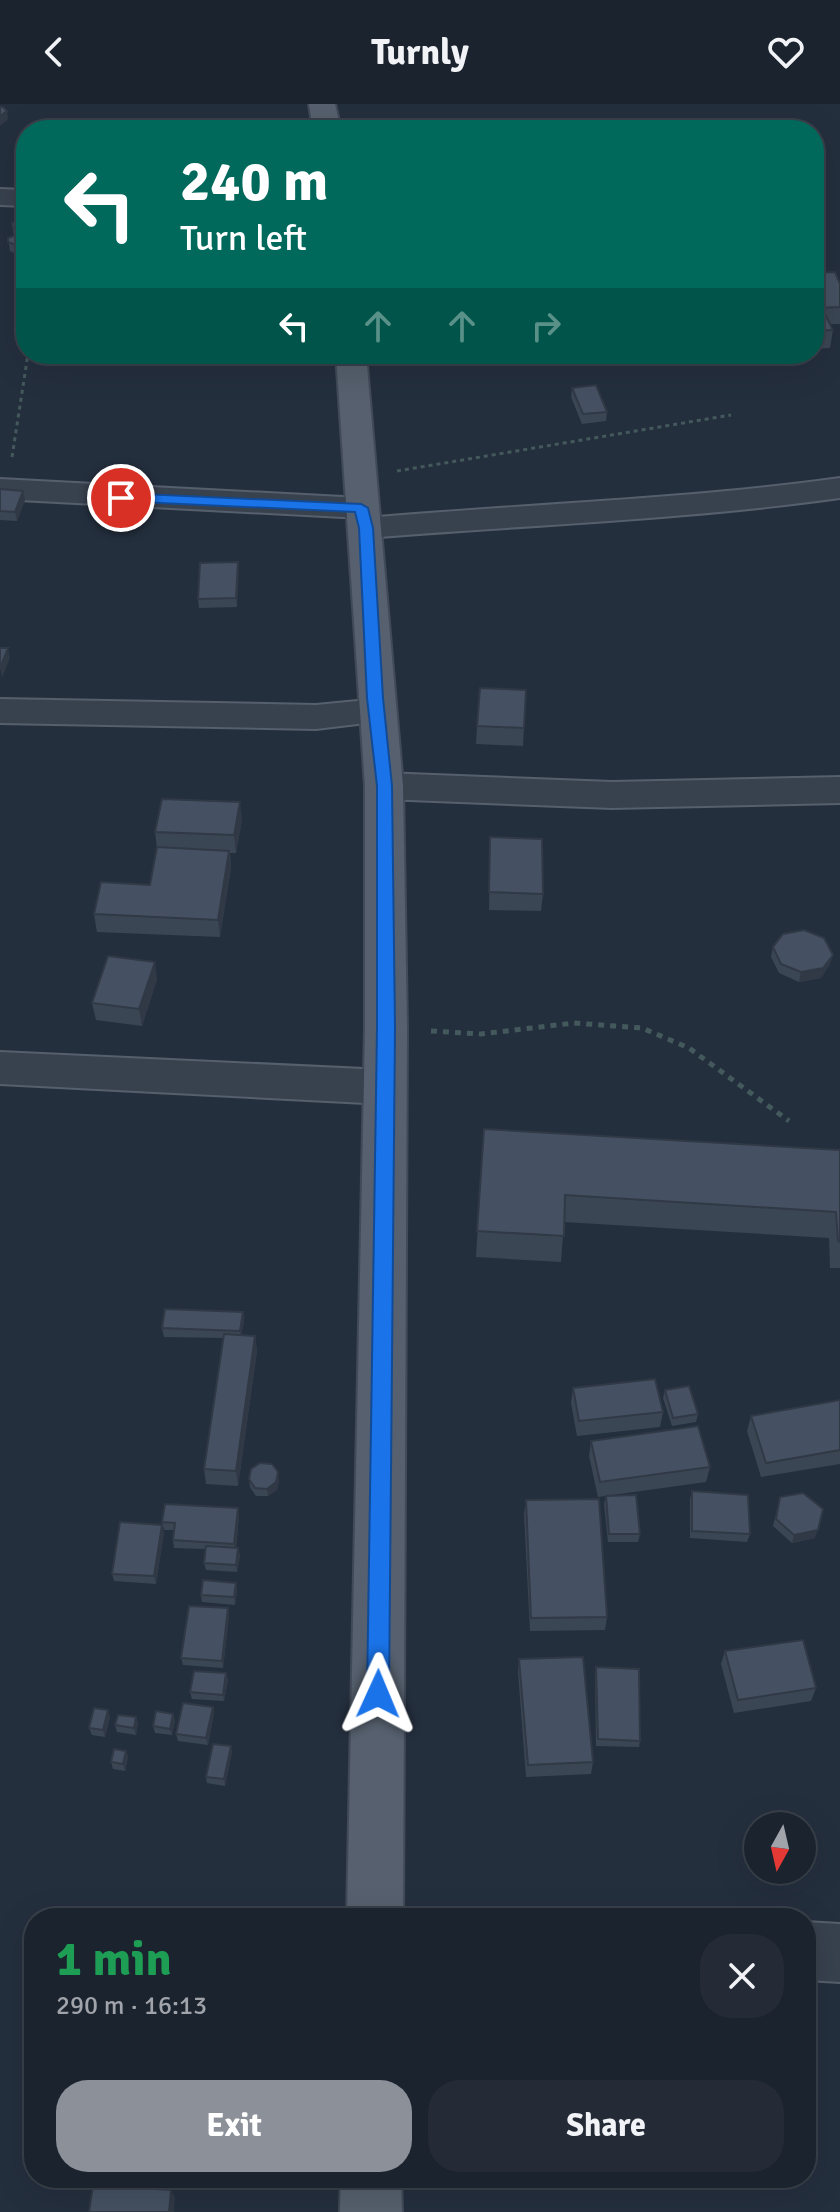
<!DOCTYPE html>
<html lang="en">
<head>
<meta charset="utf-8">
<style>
  body { margin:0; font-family:Signika,sans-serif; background:#242b36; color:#f1f3f6; height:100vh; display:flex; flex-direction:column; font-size:30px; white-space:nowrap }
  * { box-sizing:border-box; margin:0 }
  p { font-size:26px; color:#a0a4aa }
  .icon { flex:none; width:44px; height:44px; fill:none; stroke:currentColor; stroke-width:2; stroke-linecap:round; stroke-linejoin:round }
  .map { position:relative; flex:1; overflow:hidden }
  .panel { position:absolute; left:24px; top:1804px; width:792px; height:280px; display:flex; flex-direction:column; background:#1b232e; border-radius:32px; box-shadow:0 8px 32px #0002,0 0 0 2px #39404a }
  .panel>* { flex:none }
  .hud { position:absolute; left:16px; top:16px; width:808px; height:244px; border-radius:32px; box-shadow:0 8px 32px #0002,0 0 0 2px #39404a; background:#00695c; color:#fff; overflow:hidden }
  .needle { width:52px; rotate:188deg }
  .tools { position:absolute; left:744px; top:1708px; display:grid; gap:16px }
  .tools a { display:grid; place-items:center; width:72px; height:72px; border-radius:50%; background:#1b232e; box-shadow:0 8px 32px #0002,0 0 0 2px #39404a; font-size:40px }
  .pin { position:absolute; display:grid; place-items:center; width:68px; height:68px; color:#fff; margin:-34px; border:4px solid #fff; border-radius:50%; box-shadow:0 2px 8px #0007 }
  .me { position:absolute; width:88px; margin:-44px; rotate:1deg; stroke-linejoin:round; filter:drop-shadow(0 0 6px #0008) }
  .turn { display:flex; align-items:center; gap:28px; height:168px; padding:0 32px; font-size:36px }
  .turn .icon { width:104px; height:104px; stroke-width:2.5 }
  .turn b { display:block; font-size:56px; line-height:68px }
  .lanes { display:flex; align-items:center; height:76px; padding:0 32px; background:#0003; justify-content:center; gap:40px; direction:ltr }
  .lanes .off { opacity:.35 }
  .round { display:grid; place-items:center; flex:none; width:84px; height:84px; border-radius:32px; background:#242b36 }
  .headline { display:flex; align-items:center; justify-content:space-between; height:136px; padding:0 32px }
  h1 { font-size:48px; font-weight:700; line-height:60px; color:#1e9e55 }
  .primary-button { display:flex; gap:16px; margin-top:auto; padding:16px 32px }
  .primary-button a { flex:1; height:92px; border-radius:32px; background:#8c9099; color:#fff; font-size:32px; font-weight:700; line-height:92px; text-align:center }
  .primary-button a+a { background:#242b36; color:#f1f3f6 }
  header { display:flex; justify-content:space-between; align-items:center; height:104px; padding:0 32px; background:#1b232e; font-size:36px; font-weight:700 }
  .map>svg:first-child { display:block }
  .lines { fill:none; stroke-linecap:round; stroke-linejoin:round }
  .street-casing { stroke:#565f6c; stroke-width:4 }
  .primary-casing { stroke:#414a57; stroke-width:4 }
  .path-far1 { stroke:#44595c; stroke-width:3; stroke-dasharray:4 4; stroke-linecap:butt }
  .path { stroke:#44595c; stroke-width:5; stroke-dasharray:6 6; stroke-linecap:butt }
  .street { fill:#38414e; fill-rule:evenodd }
  .primary { fill:#56606e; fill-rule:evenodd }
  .wall { fill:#3b4654 }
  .shaded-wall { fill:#303945 }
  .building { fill:#455162; stroke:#303945; stroke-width:2 }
  .route { fill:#1a73e8; stroke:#114b97; stroke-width:2 }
</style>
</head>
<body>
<header><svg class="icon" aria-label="back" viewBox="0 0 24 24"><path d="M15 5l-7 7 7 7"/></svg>Turnly<svg class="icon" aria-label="heart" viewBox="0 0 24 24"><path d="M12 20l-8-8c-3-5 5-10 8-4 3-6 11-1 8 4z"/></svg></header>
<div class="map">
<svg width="840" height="2108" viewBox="0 0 840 2108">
  <rect width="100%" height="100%" fill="#242f3e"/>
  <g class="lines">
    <g class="street-casing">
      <g id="street">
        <polygon points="0,85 26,86 26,102 0,101"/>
        <path d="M840 374V394C683 416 524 421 366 434L354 431 349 424 354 417 366 414C524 400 683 396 840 374Z"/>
        <polygon points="0,375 361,394 373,397 378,404 373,411 361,414 0,395"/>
        <polygon points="0,595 316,601 378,595 391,598 396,607 391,616 316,625 0,619"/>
        <polygon points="384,669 612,678 840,673 840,699 612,704 384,695 371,691 365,682 371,673"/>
        <polygon points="0,948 385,966 400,971 406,983 400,995 385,1000 0,980"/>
        <polygon points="806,1818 840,1820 840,1878 806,1876"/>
      </g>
    </g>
    <g class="primary-casing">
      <g id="primary">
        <polygon points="309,0 335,0 341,26 313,26"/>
        <polygon points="336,250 366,250 403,682 407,924 403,1814 347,1814 365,924 365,682"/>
        <polygon points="341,2074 401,2074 402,2108 340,2108"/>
      </g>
    </g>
    <g class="path-far1">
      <polyline points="26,155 20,173 26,176"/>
      <polyline points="12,353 28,250"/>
      <polyline points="397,367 731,311"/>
    </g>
    <polyline class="path" points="431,927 481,930 574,919 642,924 689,944 789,1017"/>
    <use href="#street" class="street"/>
    <use href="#primary" class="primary"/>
  </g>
  <g class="wall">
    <polygon points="26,116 26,149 20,151 10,147 8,134 14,132 12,119"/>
    <polygon points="814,169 840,180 840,220 830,220 833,226 830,244 814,245"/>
    <polygon points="572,284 607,308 606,317 582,320 571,293"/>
    <polygon points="0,385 23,387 25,396 17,417 0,416"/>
    <polygon points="238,458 237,503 199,504 198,495"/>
    <polygon points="526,586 523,642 476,640 477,622"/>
    <polygon points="242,716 236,749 230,749 231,764 220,833 97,828 94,810 150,781 157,744 155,728"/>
    <polygon points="490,733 543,790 541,807 489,806"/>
    <polygon points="773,843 830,860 821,874 799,878 779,869 771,853"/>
    <polygon points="157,875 142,922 96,916 92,899"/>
    <polygon points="484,1025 840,1046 840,1164 830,1164 829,1134 564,1118 561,1158 476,1153"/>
    <polygon points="243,1208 244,1216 241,1231 255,1232 257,1247 238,1382 206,1380 204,1365 223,1234 164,1233 162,1224"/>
    <polygon points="573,1284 663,1308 660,1323 577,1332 571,1299"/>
    <polygon points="665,1286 698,1310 696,1318 672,1322 663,1294"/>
    <polygon points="840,1296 840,1360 761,1373 747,1327 751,1312"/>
    <polygon points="591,1337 710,1363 706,1378 598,1393 589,1352"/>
    <polygon points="249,1375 279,1376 277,1386 268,1392 256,1392 250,1383"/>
    <polygon points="692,1387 750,1430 747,1438 690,1434 690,1395"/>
    <polygon points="606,1392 640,1430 638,1438 608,1438 604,1400"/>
    <polygon points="780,1393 815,1434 792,1439 773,1422"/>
    <polygon points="526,1396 607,1513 605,1526 530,1527 524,1410"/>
    <polygon points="239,1412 236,1444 238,1444 240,1452 237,1468 206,1466 204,1459 206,1445 174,1444 173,1436 174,1426 164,1426 162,1418"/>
    <polygon points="164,1428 156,1480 114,1477 112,1470"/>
    <polygon points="236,1479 237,1486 235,1501 202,1498 201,1491"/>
    <polygon points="228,1504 229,1512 223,1564 183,1561 181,1554"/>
    <polygon points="725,1547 816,1584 811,1597 734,1609 721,1560"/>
    <polygon points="519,1555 593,1658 591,1670 526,1673 518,1568"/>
    <polygon points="596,1563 640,1637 639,1643 596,1642 595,1570"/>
    <polygon points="226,1569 228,1576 224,1597 192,1595 190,1588"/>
    <polygon points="213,1603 214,1609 208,1641 178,1637 176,1630"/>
    <polygon points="110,1613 105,1633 92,1631 89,1624"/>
    <polygon points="136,1613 138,1619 136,1631 117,1628 115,1621"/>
    <polygon points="175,1616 172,1631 155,1629 153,1622"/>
    <polygon points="126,1647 128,1653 125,1667 113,1665 111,1658"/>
    <polygon points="232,1648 225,1682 207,1679 206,1673"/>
    <polygon points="705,2074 773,2074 773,2075 770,2079 705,2078"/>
  </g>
  <g class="shaded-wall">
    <polygon points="7,7 8,16 0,22 0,12"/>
    <polygon points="26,139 26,149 20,151 19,142"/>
    <polygon points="23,387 25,396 17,417 15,408"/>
    <polygon points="238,458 239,467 237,503 236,494"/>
    <polygon points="8,544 10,554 2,574 0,564"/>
    <polygon points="240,698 242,716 236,749 234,731"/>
    <polygon points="229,747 231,764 220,833 218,816"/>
    <polygon points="833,851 830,860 821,874 799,878 801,868"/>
    <polygon points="155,858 157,875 142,922 139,905"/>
    <polygon points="243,1208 244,1216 241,1235 240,1227"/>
    <polygon points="255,1232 257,1247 238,1382 236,1367"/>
    <polygon points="278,1368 279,1376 277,1386 268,1392 267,1385"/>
    <polygon points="238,1404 239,1412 235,1447 234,1440"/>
    <polygon points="162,1421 164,1428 156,1480 154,1472"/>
    <polygon points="818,1426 815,1434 792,1439 794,1431"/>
    <polygon points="238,1444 240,1452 237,1468 236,1461"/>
    <polygon points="236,1479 237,1486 235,1501 234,1493"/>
    <polygon points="228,1504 229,1512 223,1564 222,1557"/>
    <polygon points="226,1569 228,1576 224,1597 223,1591"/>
    <polygon points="213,1603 214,1609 208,1641 206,1634"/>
    <polygon points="108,1606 110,1613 105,1633 103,1626"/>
    <polygon points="173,1610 175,1616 172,1631 170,1625"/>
    <polygon points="136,1613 138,1619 136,1631 134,1624"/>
    <polygon points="231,1642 232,1648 225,1682 224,1675"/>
    <polygon points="126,1647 128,1653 125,1667 123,1660"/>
    <polygon points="171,2086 175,2093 174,2108 169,2108"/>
  </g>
  <g class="building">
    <polygon points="0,3 3,3 7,7 0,12"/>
    <polygon points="26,116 26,126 22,127 13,124 12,119"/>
    <polygon points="23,128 26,129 26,139 19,142 8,138 8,134"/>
    <polygon points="835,168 840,180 840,203 815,204 814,169"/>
    <polygon points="823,206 833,226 814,227 814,207"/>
    <polygon points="596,281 607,308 583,310 572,284"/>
    <polygon points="0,385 23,387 15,408 0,407"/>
    <polygon points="238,458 236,494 198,495 200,459"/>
    <polygon points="0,544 8,544 0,564"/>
    <polygon points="480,584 526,586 524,624 477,622"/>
    <polygon points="162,695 240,698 234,731 155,728"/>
    <polygon points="490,733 542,735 543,790 489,788"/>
    <polygon points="157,743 229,747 218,816 94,810 101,778 150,781"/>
    <polygon points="804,826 824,834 833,851 823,864 801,868 781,860 773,843 783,830"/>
    <polygon points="108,852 155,858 139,905 92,899"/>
    <polygon points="484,1025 840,1046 840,1138 838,1137 836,1108 565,1091 564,1132 477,1127"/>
    <polygon points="165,1205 243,1208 240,1227 162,1224"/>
    <polygon points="224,1230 255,1232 236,1367 204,1365"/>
    <polygon points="655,1275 663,1308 579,1317 573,1284"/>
    <polygon points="689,1282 698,1310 673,1314 665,1286"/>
    <polygon points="840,1296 840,1346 766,1359 751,1312"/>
    <polygon points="698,1322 710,1363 600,1378 591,1337"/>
    <polygon points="260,1359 272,1360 278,1368 276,1378 267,1385 255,1384 249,1375 251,1365"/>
    <polygon points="692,1387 748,1391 750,1430 692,1427"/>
    <polygon points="803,1389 823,1405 818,1426 794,1431 776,1415 780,1393"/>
    <polygon points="636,1391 640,1430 609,1430 606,1392"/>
    <polygon points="599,1395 607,1513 531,1514 526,1396"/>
    <polygon points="165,1400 238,1404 234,1440 173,1436 175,1419 162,1418"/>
    <polygon points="120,1418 162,1421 154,1472 112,1470"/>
    <polygon points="206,1442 238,1444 236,1461 204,1459"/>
    <polygon points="203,1476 236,1479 234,1493 201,1491"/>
    <polygon points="189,1502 228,1504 222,1557 181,1554"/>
    <polygon points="803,1536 816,1584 738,1596 725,1547"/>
    <polygon points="583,1553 593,1658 528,1661 519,1555"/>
    <polygon points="596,1563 639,1565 640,1637 598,1635"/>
    <polygon points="194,1567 226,1569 223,1591 190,1588"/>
    <polygon points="183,1599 213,1603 206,1634 176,1630"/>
    <polygon points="94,1604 108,1606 103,1626 89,1624"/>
    <polygon points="156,1607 173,1610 170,1625 153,1622"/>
    <polygon points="118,1611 136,1613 134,1624 115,1621"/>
    <polygon points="213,1640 231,1642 224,1675 206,1673"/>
    <polygon points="114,1645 126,1647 123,1660 111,1658"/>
    <polygon points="712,2074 773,2074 773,2075"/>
    <polygon points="93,2081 171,2086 169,2108 89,2108"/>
  </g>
  <polygon class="route" points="121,389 361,400 368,404 373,424 383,594 392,682 395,924 389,1590 385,1598 378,1601 370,1598 367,1590 377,924 377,682 367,594 359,424 355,408 117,397 115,394"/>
</svg>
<div class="tools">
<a><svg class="needle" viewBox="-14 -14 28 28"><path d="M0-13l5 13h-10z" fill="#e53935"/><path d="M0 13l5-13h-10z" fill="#a0a4aa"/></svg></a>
</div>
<div class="pin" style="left:121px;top:394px;background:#d93025"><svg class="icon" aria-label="arrive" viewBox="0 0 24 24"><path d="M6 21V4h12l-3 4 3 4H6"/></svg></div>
<svg class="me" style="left:378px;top:1590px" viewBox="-20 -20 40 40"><path d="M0-17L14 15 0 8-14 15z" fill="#1a73e8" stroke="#fff" stroke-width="4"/></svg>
<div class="hud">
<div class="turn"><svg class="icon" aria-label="left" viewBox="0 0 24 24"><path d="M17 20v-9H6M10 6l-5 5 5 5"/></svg><div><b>240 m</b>Turn left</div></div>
<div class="lanes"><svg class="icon" aria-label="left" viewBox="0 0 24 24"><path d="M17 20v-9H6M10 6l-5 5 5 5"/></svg><svg class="icon off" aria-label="ahead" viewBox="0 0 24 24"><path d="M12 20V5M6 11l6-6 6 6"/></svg><svg class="icon off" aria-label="ahead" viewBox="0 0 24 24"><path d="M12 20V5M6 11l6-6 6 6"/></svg><svg class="icon off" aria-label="right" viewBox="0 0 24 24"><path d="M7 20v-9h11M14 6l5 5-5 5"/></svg></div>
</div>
<section class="panel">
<div class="headline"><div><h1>1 min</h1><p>290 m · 16:13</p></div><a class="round"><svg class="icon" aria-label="close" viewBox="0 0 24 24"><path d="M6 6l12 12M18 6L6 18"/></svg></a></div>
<div class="primary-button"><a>Exit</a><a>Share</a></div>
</section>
</div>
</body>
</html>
